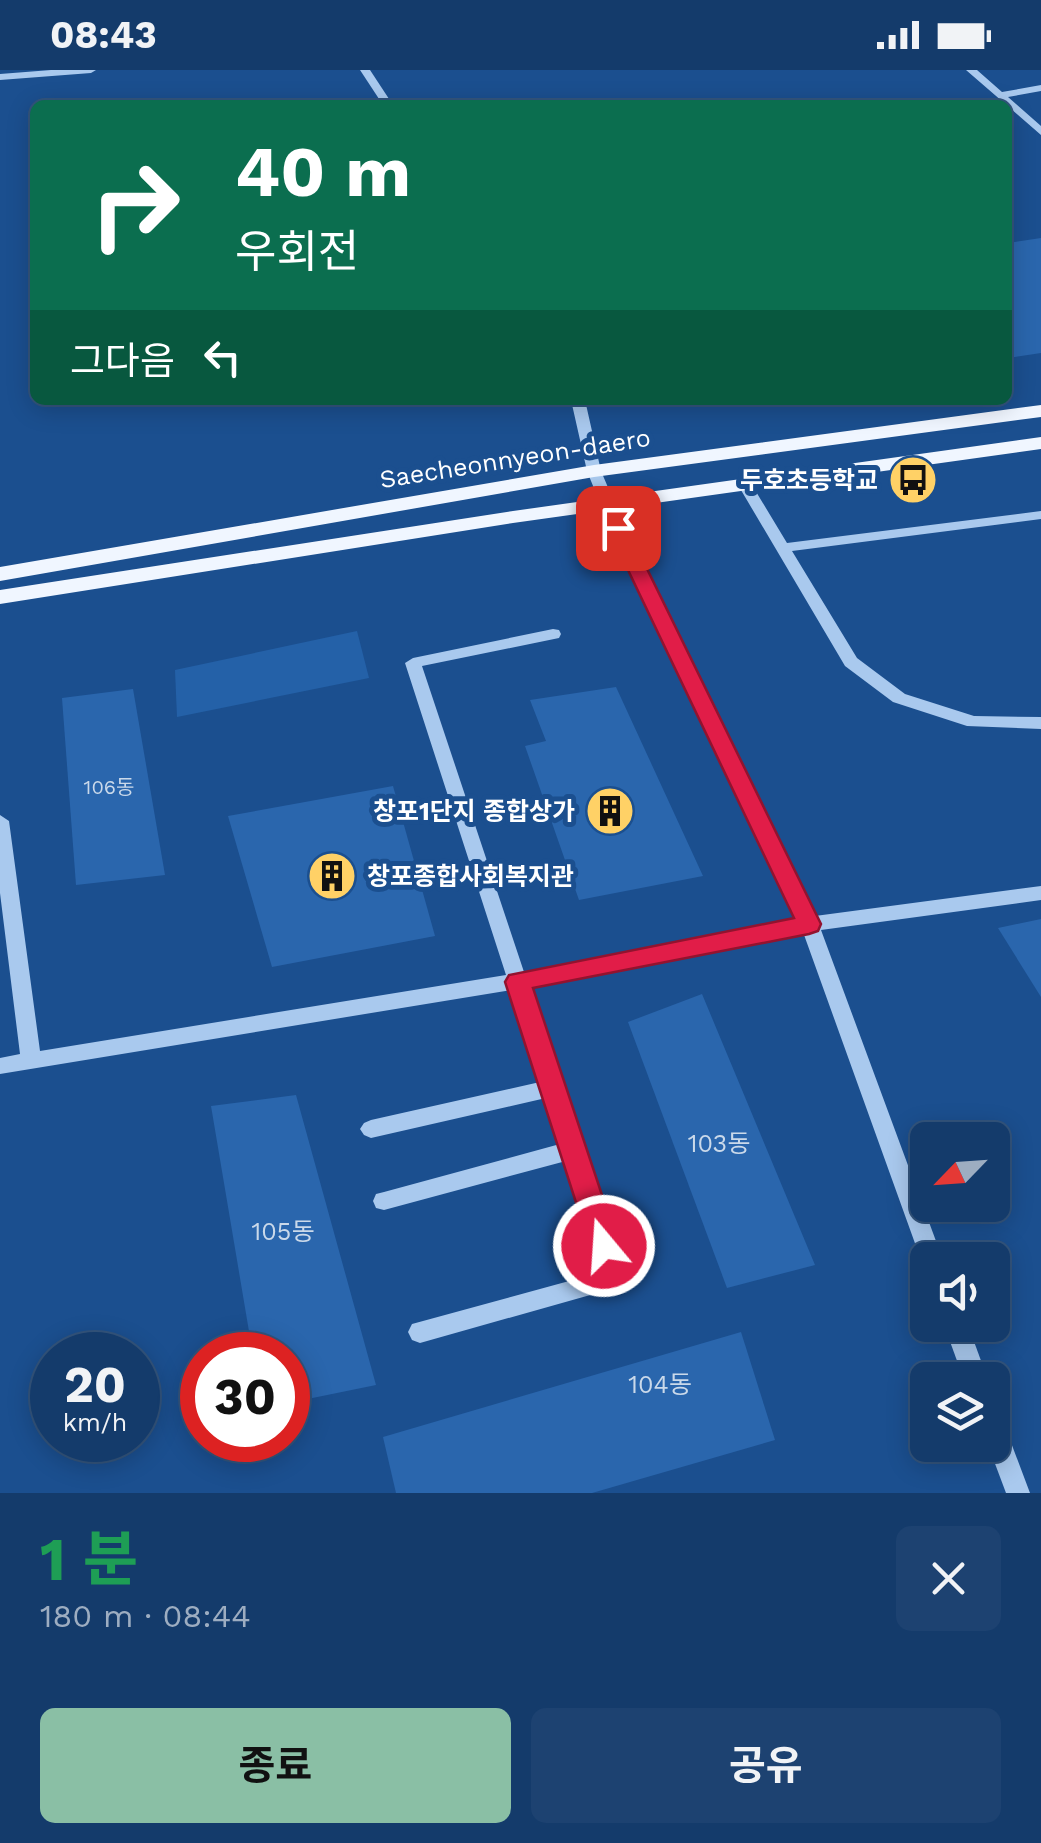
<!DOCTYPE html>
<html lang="ko">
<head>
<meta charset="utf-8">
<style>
  body { margin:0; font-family:"Work Sans","Noto Sans KR",sans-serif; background:#1d4271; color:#f1f3f6; height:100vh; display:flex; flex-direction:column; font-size:38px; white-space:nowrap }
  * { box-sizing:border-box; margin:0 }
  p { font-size:32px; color:#9dadc1 }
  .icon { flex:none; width:55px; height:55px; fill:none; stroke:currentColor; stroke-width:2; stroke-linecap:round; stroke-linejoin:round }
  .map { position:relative; height:1423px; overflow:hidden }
  .details { display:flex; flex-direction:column; background:#143b6b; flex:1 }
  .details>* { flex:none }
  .banner { position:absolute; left:30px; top:30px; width:982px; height:305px; border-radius:15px; box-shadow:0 5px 25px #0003,0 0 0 2px #33557e; background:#0b6e4f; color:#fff; overflow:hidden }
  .needle { width:65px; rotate:245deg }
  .buttons { position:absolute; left:910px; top:1052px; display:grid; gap:20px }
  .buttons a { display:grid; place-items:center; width:100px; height:100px; border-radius:15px; background:#143b6b; box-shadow:0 5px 25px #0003,0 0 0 2px #33557e; font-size:50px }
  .speed { position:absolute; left:30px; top:1262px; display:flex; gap:20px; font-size:50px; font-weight:700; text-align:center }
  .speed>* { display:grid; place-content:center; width:130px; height:130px; border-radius:50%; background:#143b6b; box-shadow:0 5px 25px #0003,0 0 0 2px #33557e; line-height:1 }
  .speed small { font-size:25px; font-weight:400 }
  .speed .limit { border:15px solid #d22; background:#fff; color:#111 }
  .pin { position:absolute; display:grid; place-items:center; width:85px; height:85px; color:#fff; margin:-42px; border-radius:20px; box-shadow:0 5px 15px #0006 }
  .me { position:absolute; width:110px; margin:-55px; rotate:342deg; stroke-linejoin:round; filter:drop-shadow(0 0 8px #0008) }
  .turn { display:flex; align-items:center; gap:35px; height:210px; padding:0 40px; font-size:45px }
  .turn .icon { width:130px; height:130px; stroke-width:2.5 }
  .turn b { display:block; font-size:70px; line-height:85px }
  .then { display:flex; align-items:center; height:95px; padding:0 40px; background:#0003; gap:20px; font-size:38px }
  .round { display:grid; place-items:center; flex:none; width:105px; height:105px; border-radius:15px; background:#1d4271 }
  .head { display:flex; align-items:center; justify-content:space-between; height:170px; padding:0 40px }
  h1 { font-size:60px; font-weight:700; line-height:75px; color:#1e9e55 }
  .action { display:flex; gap:20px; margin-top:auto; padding:20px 40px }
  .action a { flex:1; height:115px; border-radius:15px; background:#8abfa5; color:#111; font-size:40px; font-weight:700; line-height:115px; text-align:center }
  .action a+a { background:#1d4271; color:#f1f3f6 }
  .status { display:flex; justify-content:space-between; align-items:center; height:70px; padding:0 50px; background:#143b6b; direction:ltr }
  .status svg { height:28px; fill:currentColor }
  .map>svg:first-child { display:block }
  .green { fill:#2461a8 }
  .building { fill:#2a66ad }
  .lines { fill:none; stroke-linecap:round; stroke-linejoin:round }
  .minor { fill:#a9c9ee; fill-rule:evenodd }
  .major { fill:#f0f6ff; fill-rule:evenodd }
  .route { fill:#e11d48; stroke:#92132f; stroke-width:2.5 }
  .labels { text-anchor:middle; stroke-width:10; stroke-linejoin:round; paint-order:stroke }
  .number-label { font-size:20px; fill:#cad9ea }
  .street-label { font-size:25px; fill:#fff; stroke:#1b4f8f }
  .poi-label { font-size:25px; font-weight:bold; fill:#fff; stroke:#1b4f8f; text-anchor:end }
  .near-number-label { font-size:25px; fill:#cad9ea }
</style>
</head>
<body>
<div class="status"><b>08:43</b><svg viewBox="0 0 49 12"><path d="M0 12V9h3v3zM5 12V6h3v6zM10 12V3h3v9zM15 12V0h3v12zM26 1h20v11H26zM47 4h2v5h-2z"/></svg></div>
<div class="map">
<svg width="1041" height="1423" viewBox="0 0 1041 1423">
  <rect width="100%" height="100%" fill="#1b4f8f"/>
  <polygon class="green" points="357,561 369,608 177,647 175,600"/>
  <g class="building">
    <polygon points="1041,168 1041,283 1008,288 1008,173"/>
    <polygon points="616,617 703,806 579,830 525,676 546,671 530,630"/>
    <polygon points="133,619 165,805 76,815 62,628"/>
    <polygon points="393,716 435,866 272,897 228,746"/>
    <polygon points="1041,849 1041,927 998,858"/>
    <polygon points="702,924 815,1195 727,1218 628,952"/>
    <polygon points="296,1025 376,1315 288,1333 288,1285 253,1285 211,1036"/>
    <polygon points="741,1262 775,1370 592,1423 396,1423 383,1367"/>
  </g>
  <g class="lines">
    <g class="minor">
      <polygon points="51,0 96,0 91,3 0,10 0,4"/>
      <polygon points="360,0 370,0 393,35 383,35"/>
      <polygon points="966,0 977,0 1002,22 1041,15 1041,21 1008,27 1041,56 1041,65"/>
      <polygon points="571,330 585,330 601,401 636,483 815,846 1041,816 1041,830 821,860 943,1190 928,1190 928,1198 921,1190 803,862 529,916 626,1208 623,1215 615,1218 420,1273 412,1270 408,1262 412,1254 602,1202 566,1091 384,1140 376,1138 373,1131 376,1124 384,1122 560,1074 546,1028 371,1068 364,1065 360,1059 364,1053 371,1050 540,1012 511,920 0,1004 0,988 20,984 0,823 0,745 9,751 40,981 506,905 405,593 413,588 553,559 559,560 561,564 559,568 422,596 524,902 797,849 620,483 587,401"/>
      <polygon points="745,411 752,415 787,473 1041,441 1041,449 792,481 857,588 905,624 974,646 1041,647 1041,659 967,656 893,632 845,596 738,415"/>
      <polygon points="944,1255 968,1255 988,1310 964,1310"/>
      <polygon points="992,1343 1001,1346 1030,1423 1006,1423 988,1375 992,1375"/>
    </g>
    <g class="major">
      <polygon points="1041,335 1041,347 594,407 0,511 0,497 594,395"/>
      <polygon points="1041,367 1041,379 513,453 0,534 0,520 513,441"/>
    </g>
  </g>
  <polygon class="route" points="618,453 627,458 821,854 818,861 809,864 533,918 619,1176 615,1185 604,1189 594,1185 590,1176 505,912 509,905 794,848 608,458"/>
  <defs>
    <g id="bus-disc" transform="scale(2.5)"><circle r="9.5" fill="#ffd166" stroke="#1b4f8f"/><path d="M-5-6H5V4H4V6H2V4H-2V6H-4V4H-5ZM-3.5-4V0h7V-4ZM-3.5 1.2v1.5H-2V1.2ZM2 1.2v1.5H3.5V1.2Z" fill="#111"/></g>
    <g id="building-disc" transform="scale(2.5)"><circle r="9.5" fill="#ffd166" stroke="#1b4f8f"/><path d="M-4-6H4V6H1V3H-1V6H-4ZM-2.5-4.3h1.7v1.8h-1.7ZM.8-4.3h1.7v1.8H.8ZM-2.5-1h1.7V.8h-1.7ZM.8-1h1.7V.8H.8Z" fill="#111"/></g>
  </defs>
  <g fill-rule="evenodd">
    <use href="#bus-disc" x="913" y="410"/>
    <use href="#building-disc" x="610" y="741"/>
    <use href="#building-disc" x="332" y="806"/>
  </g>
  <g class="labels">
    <g class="number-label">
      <text x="109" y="724">106동</text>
    </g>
    <g class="street-label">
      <text transform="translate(515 388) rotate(-9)" y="9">Saecheonnyeon-daero</text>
    </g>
    <g class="poi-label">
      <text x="878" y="419">두호초등학교</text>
      <text x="575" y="750">창포1단지 종합상가</text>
      <text x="367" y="815" text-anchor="start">창포종합사회복지관</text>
    </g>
    <g class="near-number-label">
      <text x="719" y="1082">103동</text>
      <text x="283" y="1170">105동</text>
      <text x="660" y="1323">104동</text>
    </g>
  </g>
</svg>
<div class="buttons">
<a><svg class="needle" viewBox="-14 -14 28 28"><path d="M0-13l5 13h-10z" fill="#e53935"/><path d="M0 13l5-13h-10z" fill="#9dadc1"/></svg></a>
<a><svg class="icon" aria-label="sound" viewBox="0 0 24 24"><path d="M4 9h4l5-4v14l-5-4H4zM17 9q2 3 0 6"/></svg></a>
<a><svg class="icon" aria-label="layers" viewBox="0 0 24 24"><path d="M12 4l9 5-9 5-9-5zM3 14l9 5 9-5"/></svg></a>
</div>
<div class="speed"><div>20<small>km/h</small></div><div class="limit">30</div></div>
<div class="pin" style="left:618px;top:458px;background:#d93025"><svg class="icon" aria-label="arrive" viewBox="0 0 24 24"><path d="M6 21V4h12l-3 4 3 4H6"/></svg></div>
<svg class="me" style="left:604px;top:1176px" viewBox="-20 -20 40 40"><circle r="17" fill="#e11d48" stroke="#fff" stroke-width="3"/><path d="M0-11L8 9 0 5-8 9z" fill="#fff"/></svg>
<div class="banner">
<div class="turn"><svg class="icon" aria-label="right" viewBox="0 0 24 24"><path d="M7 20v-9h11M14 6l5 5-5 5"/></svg><div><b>40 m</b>우회전</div></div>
<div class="then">그다음<svg class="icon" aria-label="left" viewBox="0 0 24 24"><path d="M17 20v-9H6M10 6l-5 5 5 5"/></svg></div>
</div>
</div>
<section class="details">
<div class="head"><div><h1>1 분</h1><p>180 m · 08:44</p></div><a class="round"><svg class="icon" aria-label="close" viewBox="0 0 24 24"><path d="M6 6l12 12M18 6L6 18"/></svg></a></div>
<div class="action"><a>종료</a><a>공유</a></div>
</section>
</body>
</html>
